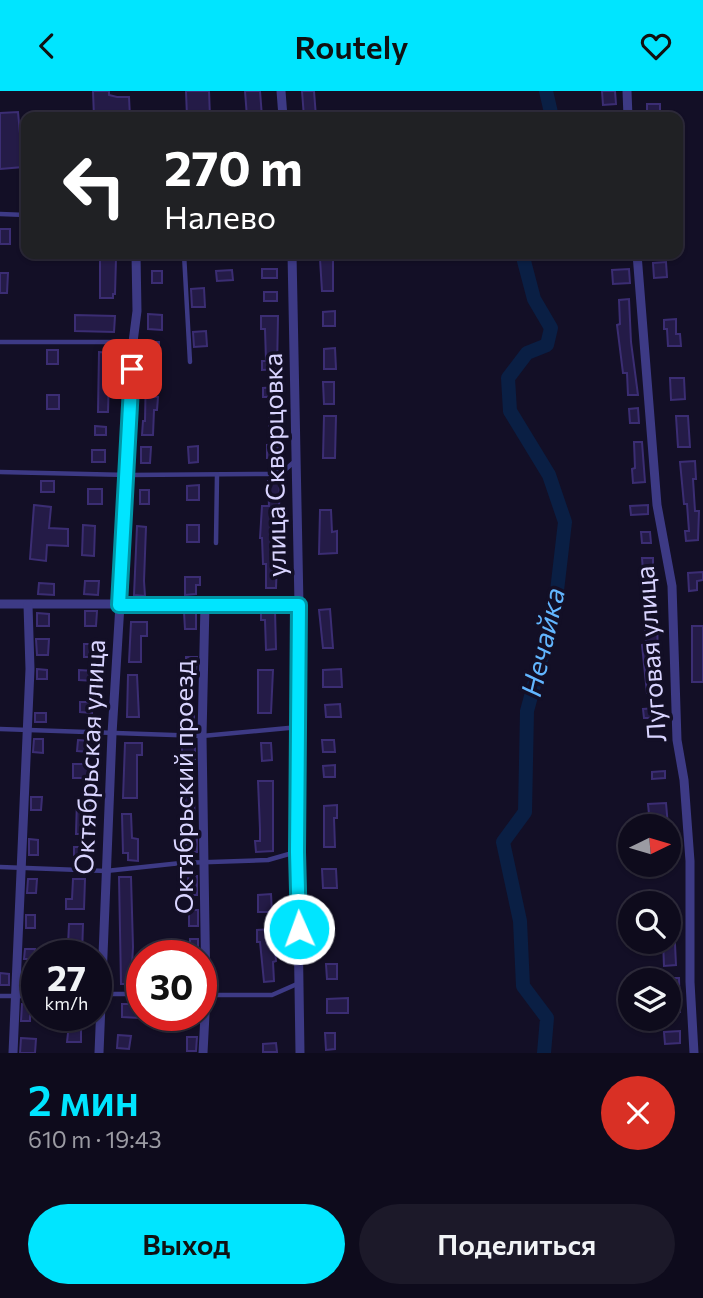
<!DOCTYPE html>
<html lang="ru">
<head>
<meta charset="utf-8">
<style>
  body { margin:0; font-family:Commissioner,sans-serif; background:#1c1929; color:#f1f3f6; height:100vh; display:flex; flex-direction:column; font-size:26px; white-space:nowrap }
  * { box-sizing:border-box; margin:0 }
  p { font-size:23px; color:#9b9ba3 }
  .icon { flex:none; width:38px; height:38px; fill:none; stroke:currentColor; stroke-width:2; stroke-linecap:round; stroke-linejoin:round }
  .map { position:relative; height:962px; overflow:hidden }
  .side { display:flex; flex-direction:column; background:#0e0b1c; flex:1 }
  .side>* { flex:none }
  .guide { position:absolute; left:21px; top:21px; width:662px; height:147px; border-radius:14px; box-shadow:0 2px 5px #0004,0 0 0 2px #2e2b3b; background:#202124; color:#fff; overflow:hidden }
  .needle { width:46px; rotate:85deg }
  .controls { position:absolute; left:618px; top:723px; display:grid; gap:14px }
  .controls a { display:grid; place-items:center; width:63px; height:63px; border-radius:50%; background:#0e0b1c; box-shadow:0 2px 5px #0004,0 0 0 2px #2e2b3b; font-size:35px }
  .speed { position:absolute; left:21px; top:849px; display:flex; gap:14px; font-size:35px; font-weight:700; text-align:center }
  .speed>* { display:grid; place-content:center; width:91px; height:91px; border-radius:50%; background:#0e0b1c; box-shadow:0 2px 5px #0004,0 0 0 2px #2e2b3b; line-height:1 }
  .speed small { font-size:18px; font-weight:400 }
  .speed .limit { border:10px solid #d22; background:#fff; color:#111 }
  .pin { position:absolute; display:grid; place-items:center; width:60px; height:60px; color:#fff; margin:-30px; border-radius:14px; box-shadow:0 4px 10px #0006 }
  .me { position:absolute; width:77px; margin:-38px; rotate:358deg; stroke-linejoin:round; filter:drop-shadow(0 0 5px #0008) }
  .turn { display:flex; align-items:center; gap:24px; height:147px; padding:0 28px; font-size:32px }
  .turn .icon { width:91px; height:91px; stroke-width:2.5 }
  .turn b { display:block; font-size:49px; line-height:60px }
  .round { display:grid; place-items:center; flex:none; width:74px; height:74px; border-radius:37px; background:#1c1929 }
  .head { display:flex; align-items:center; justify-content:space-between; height:119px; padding:0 28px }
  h1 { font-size:42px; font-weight:600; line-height:52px; color:#00e5ff }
  .action { display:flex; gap:14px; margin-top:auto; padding:14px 28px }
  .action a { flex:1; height:80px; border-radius:42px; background:#00e5ff; color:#111; font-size:28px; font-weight:600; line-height:80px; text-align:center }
  .action a+a { background:#1c1929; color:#f1f3f6 }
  header { display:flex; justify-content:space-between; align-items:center; height:91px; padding:0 28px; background:#00e5ff; color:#111; font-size:32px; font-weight:600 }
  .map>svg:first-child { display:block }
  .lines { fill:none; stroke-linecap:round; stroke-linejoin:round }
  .river { stroke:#0a1f44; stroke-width:14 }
  .building { fill:#241b47; stroke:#3b2d73; stroke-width:2 }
  .lane { stroke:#3d3a85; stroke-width:4.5 }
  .street { stroke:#3d3a85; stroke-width:9 }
  .route-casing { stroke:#0095a6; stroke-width:18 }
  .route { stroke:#00e5ff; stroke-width:12 }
  .labels { text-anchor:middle; stroke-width:7; stroke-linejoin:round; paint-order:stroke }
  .street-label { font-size:26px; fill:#d9d4ff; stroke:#130f26 }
  .water-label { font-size:28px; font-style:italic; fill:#62b6ff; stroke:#130f26 }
</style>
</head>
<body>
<header><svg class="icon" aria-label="back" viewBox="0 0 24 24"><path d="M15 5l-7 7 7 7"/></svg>Routely<svg class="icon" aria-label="heart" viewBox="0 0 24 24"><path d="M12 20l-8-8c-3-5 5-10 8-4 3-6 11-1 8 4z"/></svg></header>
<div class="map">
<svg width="703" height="962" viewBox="0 0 703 962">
  <rect width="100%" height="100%" fill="#130f26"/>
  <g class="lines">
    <g class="river">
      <polyline points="546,0 552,26"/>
      <polyline points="527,163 524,170 534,208 551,237 547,254 527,262 508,287 510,320 549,384 565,431 555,517 527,620 525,721 503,751 520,830 523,895 547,927 544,962"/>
    </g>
  </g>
  <g class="building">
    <polygon points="93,0 109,0 109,4 117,6 129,6 130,26 94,26"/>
    <polygon points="186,0 209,0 210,26 187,26"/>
    <polygon points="245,0 260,0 262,26 247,26"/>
    <polygon points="302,0 314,0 316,26 304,26"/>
    <polygon points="602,0 615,0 616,13 603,14"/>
    <polygon points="647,13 660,13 660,20 647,21"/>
    <polygon points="18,21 23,76 0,78 0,22"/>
    <rect x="0" y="138" width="10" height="15"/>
    <polygon points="100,163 114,163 114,167 116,167 115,203 113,203 113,207 100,207"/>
    <polygon points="333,167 333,200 322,200 320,168"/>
    <polygon points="666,171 667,186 654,187 653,172"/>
    <rect x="262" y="178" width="15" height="9"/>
    <polygon points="629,178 630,192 613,193 612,179"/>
    <polygon points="232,179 233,189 217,190 216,180"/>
    <rect x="152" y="180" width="10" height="12"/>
    <polygon points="0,182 8,182 7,202 0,202"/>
    <polygon points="204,197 205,216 192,216 191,198"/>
    <rect x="264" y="201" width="13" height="9"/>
    <polygon points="629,208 631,251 638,304 628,304 627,282 623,282 617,234 620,233 619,209"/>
    <polygon points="335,220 335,235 323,235 323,221"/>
    <polygon points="148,223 162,224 162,239 148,238"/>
    <polygon points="75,224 115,225 114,241 75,240"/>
    <polygon points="261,225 278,225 277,278 262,279 262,270 266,270 265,238 261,238"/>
    <polygon points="676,228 676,243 680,243 681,255 668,255 667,238 664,238 664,229"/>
    <polygon points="206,240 207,255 194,256 193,241"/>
    <rect x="147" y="251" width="12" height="13"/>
    <polygon points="335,257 336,278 324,278 324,258"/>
    <rect x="47" y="259" width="11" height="14"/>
    <polygon points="99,261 111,262 111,270 107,270 106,284 109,284 108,321 98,321"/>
    <polygon points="146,278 157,278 157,293 154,293 154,306 158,306 157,319 154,319 153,344 142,344 143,330 145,330"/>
    <polygon points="670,287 684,287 685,308 671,309"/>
    <polygon points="323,291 334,291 334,313 324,313"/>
    <polygon points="277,296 278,306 263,306 263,297"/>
    <rect x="47" y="304" width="12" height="14"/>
    <polygon points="638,317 639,332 630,332 629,318"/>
    <polygon points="279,325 279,340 269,341 269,326"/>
    <polygon points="324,325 336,325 335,367 323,367"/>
    <polygon points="676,325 688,325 690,356 678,356"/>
    <polygon points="95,335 106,336 106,344 95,344"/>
    <polygon points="634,351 642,351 645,391 633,392 632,378 635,377"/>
    <polygon points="278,353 279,367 267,367 267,354"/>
    <polygon points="198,355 198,371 189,372 188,356"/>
    <polygon points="141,356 151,356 150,372 141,372"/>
    <rect x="92" y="359" width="13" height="12"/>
    <polygon points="695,370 696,388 693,388 695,420 699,420 698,449 686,450 685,440 689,440 687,413 684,413 680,371"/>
    <rect x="41" y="390" width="13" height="11"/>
    <polygon points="268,390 280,390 276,497 266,497 266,473 263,473 262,447 260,447 262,415 269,415"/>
    <polygon points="199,394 199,409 187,409 187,395"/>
    <rect x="88" y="398" width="14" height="15"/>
    <rect x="140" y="399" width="9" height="14"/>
    <polygon points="34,414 51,416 49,437 68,438 68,455 47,454 46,470 30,468"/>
    <polygon points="648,414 648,423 631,424 630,415"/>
    <polygon points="320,419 331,419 332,441 337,440 337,462 319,463"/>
    <polygon points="83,434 95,435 94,465 82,464"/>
    <rect x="187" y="434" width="12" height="17"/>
    <polygon points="137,435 146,436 144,490 145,505 134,504"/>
    <polygon points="641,441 650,441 651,452 642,452"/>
    <polygon points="642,467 653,467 653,479 643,480"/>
    <polygon points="703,481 703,489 697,490 697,499 689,500 688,482"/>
    <polygon points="185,486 200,486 200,494 196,494 196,503 185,504"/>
    <polygon points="85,490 99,490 98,504 84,503"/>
    <polygon points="39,492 54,493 54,504 38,503"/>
    <polygon points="654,499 655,514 646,515 645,500"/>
    <polygon points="330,518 333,557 323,557 319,519"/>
    <polygon points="261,519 275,519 276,558 266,559 265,529 261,529"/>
    <polygon points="85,520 97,520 96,535 85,535"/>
    <polygon points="184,521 196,521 196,538 185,538"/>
    <polygon points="37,522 49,523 49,535 37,535"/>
    <polygon points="657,529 659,602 647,602 642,554 646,553 645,530"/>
    <polygon points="131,531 147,531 147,545 141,545 141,571 129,571"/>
    <rect x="692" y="535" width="11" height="56"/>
    <polygon points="36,548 49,548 48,564 37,564"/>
    <rect x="84" y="553" width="11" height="13"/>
    <polygon points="186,566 197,566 196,580 186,580"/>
    <polygon points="37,578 47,579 47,588 37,588"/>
    <polygon points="341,578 342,596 323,596 323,579"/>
    <polygon points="79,579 94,580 94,590 79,589"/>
    <polygon points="258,579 273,579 271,622 258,622"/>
    <polygon points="128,584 137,584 139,626 127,626"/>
    <polygon points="80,611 92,611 92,622 80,621"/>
    <polygon points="340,613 341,626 326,626 325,614"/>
    <polygon points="183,614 194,614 194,629 183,630"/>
    <polygon points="657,617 658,627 644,627 643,618"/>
    <rect x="35" y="622" width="11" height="9"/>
    <polygon points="34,648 43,648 43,662 33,661"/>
    <polygon points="78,649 90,650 90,661 77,660"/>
    <polygon points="322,649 334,649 335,661 323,661"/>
    <polygon points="125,652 142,652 142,664 137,664 137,707 123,707"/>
    <polygon points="195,652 195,668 182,668 182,653"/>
    <polygon points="261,652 271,652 272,669 262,670"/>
    <polygon points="73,673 90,673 89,687 73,687"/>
    <polygon points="335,674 335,686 324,686 323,675"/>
    <polygon points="665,680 665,687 652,688 652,681"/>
    <polygon points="181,689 193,689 195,730 186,730 185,706 181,706"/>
    <polygon points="258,690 273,690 273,760 256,761 255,750 260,750 260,738"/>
    <polygon points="31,706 42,706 41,719 31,719"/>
    <polygon points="77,708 90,708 89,743 76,743"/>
    <polygon points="666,712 668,735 657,735 656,723 649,723 648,713"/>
    <polygon points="337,714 337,727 334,727 335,756 324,756 324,715"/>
    <polygon points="122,723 131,723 132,747 138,748 138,770 128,769 128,762 123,762"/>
    <rect x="186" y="746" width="11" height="15"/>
    <polygon points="29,748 38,749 38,764 29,764"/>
    <polygon points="74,756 87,756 87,765 74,764"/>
    <polygon points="322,778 336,778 337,797 323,797"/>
    <polygon points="188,785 197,785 197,804 189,804"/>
    <polygon points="119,786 131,786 133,856 131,893 121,893"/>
    <polygon points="28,788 37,788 36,802 27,802"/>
    <polygon points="73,788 85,788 84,818 66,818 66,808 72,808"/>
    <polygon points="271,803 272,821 258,821 258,804"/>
    <rect x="189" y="819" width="9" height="16"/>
    <rect x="26" y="824" width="9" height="13"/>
    <polygon points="668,832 674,832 676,874 664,875 663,850 668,850"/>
    <polygon points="69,833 83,833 82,864 61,864 61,854 68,854"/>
    <polygon points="271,838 271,859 275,859 276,870 273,871 274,890 264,891 260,851 257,851 257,839"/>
    <rect x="190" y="848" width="8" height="13"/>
    <polygon points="25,858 35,858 34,868 24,868"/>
    <polygon points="326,873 337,873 337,888 327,888"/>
    <polygon points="0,882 9,883 9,894 0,894"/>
    <polygon points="23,885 37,885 37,900 23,899"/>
    <polygon points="668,887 679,887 680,921 668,922"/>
    <polygon points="348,907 348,922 327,922 327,908"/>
    <polygon points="22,913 30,914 30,930 21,930"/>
    <polygon points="122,913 140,913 140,927 122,926"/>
    <polygon points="70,924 81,924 81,951 67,951"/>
    <polygon points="680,940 680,952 665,953 664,941"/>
    <polygon points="325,942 335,942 335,958 326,959"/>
    <polygon points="118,944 131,945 129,958 117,957"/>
    <polygon points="187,946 197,946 196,960 187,960"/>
    <polygon points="21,947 36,948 35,962 20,962"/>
    <polygon points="276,952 277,961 263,961 263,953"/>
  </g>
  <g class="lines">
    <g class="lane">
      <polyline points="0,123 26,124"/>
      <polyline points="184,163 190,271"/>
      <polyline points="0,251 132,251"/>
      <polyline points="0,381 128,384 269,383 286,378 294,371"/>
      <polyline points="216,452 217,384"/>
      <polyline points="205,513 298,514"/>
      <polyline points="0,638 202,645 299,636"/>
      <polyline points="0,776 106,780 181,772 268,769 296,761"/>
      <polyline points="96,903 142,903"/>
      <polyline points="201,904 272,904 297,893"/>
      <polyline points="0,905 37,905"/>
    </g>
    <g class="street">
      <polyline points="281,0 283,26"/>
      <polyline points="627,0 628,26"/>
      <polyline points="292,163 299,514 297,761 300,962"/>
      <polyline points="637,163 657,414 672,495 677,649 684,689 690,770 690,891 694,962"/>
      <polyline points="0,513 205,513 202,645 206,904 203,962"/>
      <polyline points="13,962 30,578 28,514"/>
      <polyline points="99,962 112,643 128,384 133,251 137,220 136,163"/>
    </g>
  </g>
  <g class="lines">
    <g class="route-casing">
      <polyline id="route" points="132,278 119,514 299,514 297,761 299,838"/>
    </g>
    <use href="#route" class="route"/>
  </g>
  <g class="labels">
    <g class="street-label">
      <text transform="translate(275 374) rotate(-91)" y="9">улица Скворцовка</text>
      <text transform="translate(651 563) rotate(-94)" y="9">Луговая улица</text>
      <text transform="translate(90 666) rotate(-87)" y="9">Октябрьская улица</text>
      <text transform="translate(184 696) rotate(-90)" y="9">Октябрьский проезд</text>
    </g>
    <g class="water-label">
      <text transform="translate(543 551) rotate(-77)" y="10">Нечайка</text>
    </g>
  </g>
</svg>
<div class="controls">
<a><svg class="needle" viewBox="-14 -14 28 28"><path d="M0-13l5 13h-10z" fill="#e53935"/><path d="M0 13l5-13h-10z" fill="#9b9ba3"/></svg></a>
<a><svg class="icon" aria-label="search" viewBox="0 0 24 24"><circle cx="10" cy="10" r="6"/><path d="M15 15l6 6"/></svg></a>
<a><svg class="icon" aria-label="layers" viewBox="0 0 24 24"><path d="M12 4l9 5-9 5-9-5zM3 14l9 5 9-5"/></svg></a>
</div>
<div class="speed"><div>27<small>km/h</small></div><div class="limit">30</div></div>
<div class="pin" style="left:132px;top:278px;background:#d93025"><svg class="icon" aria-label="arrive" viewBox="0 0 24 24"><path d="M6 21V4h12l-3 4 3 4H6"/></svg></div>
<svg class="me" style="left:299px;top:838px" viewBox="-20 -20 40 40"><circle r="17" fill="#00e5ff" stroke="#fff" stroke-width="3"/><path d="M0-11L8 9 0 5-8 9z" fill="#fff"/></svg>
<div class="guide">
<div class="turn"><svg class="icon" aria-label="left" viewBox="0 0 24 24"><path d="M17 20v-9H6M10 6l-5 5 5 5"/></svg><div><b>270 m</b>Налево</div></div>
</div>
</div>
<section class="side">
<div class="head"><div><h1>2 мин</h1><p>610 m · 19:43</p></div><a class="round" style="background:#d93025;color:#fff"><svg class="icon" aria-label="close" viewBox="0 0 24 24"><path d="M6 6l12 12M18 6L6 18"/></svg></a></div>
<div class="action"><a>Выход</a><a>Поделиться</a></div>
</section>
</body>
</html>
